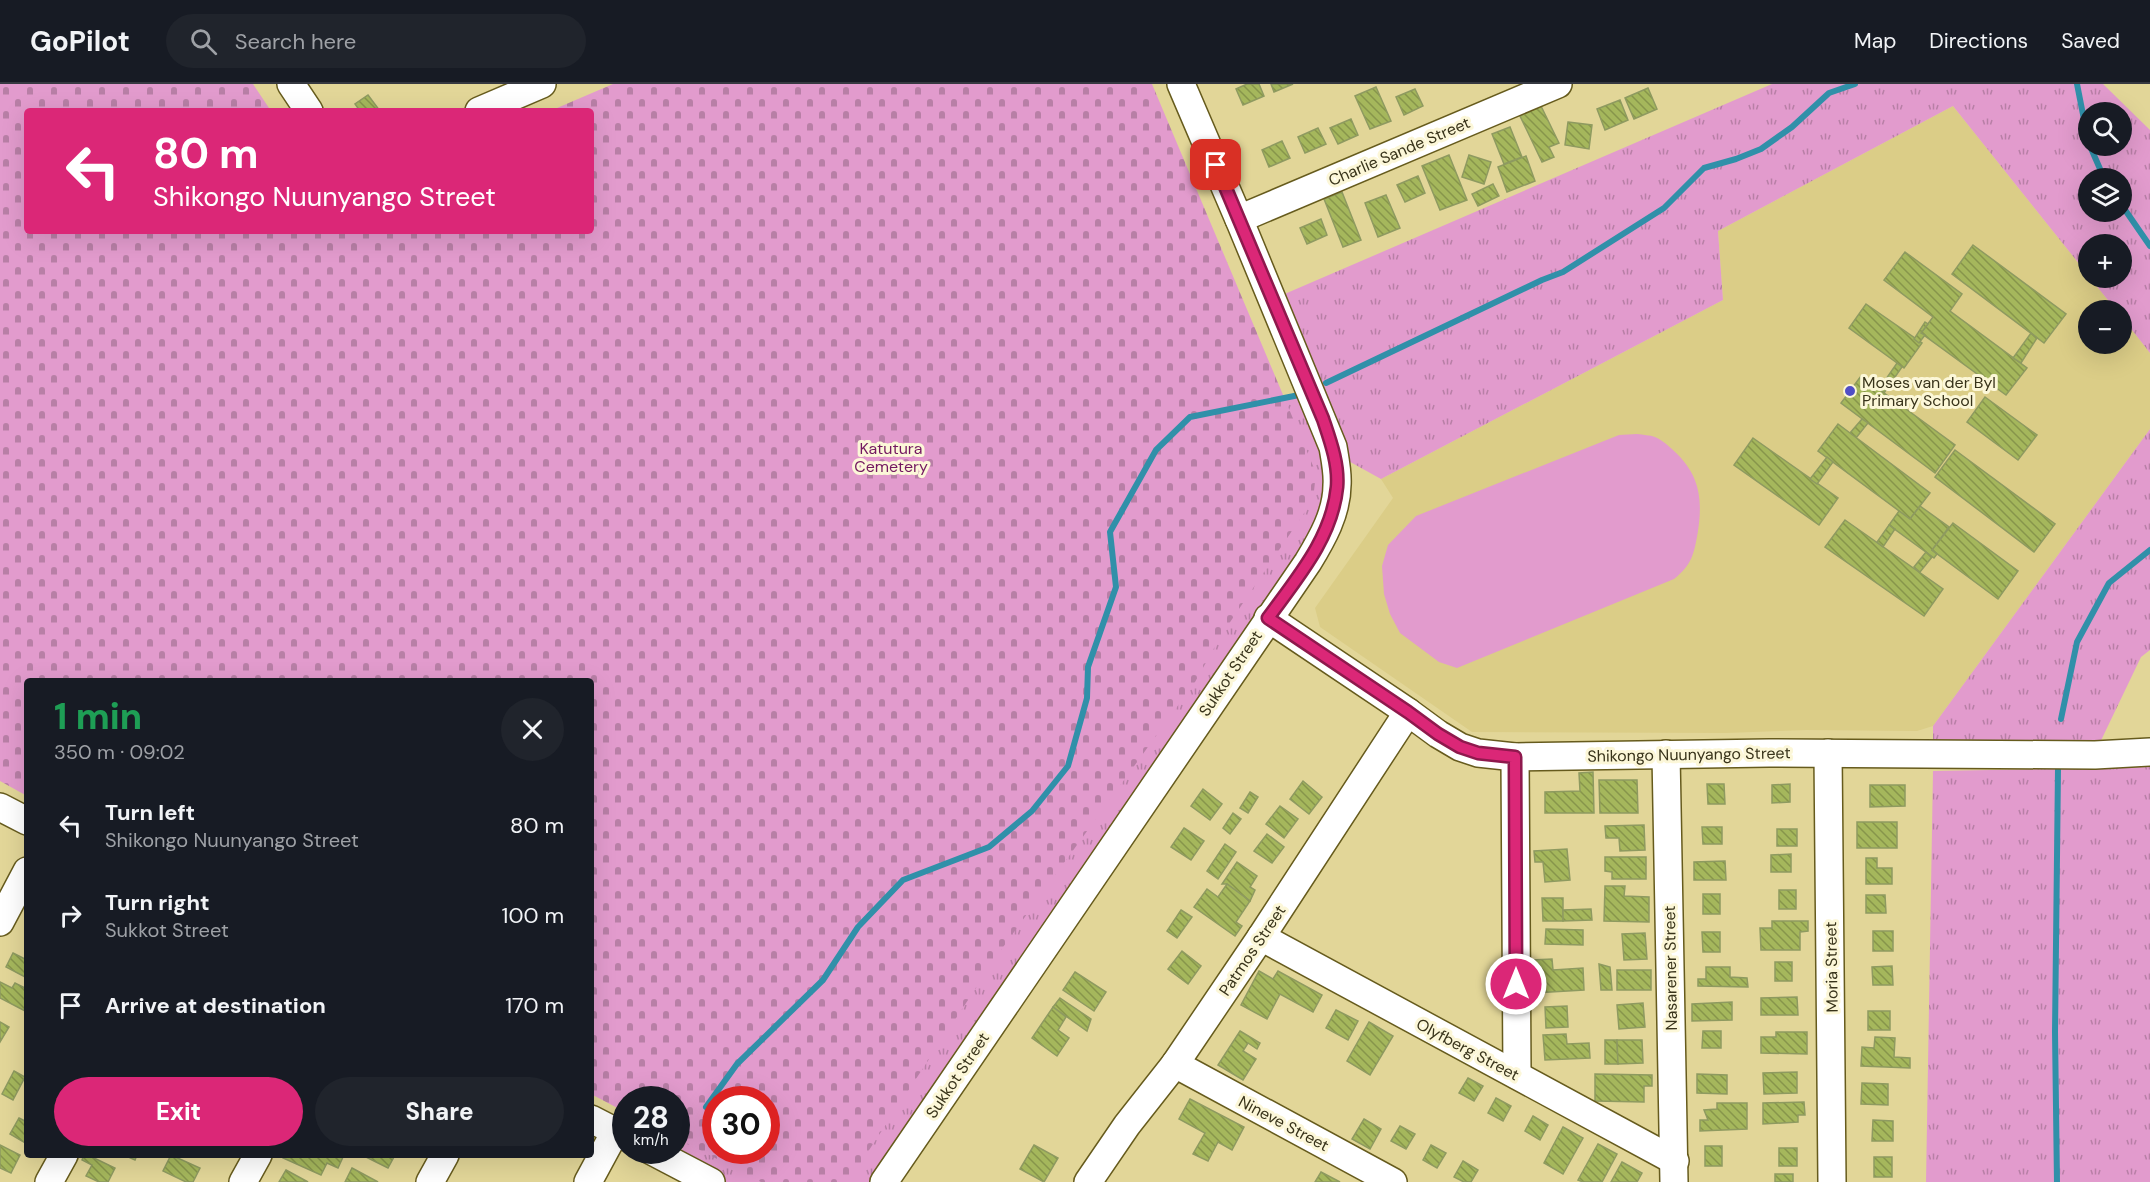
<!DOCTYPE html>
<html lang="en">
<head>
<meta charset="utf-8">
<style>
  body { margin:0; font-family:"DM Sans",sans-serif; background:#20242c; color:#f1f3f6; height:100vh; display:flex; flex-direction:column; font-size:22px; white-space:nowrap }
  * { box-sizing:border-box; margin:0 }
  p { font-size:20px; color:#9ea1a6 }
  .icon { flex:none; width:33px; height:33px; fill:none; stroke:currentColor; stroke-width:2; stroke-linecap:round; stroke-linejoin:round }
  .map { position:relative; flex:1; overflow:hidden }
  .details { position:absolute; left:24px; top:594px; width:570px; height:480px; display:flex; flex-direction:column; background:#171b24; border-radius:6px; box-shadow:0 6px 24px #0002 }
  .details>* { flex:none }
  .guide { position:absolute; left:24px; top:24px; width:570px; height:126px; border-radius:6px; box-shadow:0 6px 24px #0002; background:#db2777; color:#fff; overflow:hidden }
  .tools { position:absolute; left:2078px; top:18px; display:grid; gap:12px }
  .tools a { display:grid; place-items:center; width:54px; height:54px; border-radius:50%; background:#171b24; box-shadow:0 6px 24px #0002; font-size:30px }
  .speed { position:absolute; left:612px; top:1002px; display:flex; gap:12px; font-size:30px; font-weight:700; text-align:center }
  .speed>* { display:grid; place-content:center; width:78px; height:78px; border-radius:50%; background:#171b24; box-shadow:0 6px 24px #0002; line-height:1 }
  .speed small { font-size:15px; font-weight:400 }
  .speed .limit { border:9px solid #d22; background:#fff; color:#111 }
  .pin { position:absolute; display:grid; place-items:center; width:51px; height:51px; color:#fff; margin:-26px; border-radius:12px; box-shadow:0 3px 9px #0006 }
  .me { position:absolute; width:66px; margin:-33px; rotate:0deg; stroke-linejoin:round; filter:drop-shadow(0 0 4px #0008) }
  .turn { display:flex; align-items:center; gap:21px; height:126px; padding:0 30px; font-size:27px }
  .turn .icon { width:78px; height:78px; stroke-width:2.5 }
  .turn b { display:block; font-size:42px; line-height:51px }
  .round { display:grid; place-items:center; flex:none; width:63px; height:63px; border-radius:32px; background:#20242c }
  .summary { display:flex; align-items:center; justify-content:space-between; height:102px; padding:0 30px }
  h1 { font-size:36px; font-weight:800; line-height:45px; color:#1e9e55 }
  .cta { display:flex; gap:12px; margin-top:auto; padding:12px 30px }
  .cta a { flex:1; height:69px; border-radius:36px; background:#db2777; color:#fff; font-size:24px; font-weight:800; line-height:69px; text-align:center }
  .cta a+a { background:#20242c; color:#f1f3f6 }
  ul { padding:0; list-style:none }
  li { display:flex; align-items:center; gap:18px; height:90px; padding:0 30px }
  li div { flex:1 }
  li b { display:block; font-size:22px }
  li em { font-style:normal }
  header { display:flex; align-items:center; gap:36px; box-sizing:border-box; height:84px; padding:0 30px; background:#171b24; border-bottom:2px solid #363941 }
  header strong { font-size:28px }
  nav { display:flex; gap:33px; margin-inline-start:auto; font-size:21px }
  .search { width:420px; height:54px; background:#20242c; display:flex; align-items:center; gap:15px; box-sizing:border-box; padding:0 21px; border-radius:33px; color:#9ea1a6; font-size:22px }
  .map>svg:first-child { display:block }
  .built { fill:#dbcd87 }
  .grass { fill:url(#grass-tufts); fill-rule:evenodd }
  .cemetery { fill:url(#cemetery-stones); fill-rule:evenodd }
  .green { fill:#e29bcd }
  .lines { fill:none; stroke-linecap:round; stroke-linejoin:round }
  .stream { stroke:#3090a9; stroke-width:6 }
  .building { fill:url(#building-back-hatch); stroke:#8e9a60; stroke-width:1.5 }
  .minor-casing { stroke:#665b1d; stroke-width:30 }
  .minor { stroke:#fff; stroke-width:27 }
  .route-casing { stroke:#8e194d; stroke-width:15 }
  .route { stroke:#db2777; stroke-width:10 }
  .poi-dot { fill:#504ec5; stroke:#fcf7d8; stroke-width:2 }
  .labels { text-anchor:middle; stroke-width:6; stroke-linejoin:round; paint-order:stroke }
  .street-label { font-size:16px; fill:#38331a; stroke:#fcf7d8 }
  .poi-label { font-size:16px; fill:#38331a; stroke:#fcf7d8; text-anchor:start }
  .park-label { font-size:16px; fill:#731860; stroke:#fcf7d8 }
</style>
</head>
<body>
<header>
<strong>GoPilot</strong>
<div class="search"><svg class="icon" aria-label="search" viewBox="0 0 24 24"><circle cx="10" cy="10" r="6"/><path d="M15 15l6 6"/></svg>Search here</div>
<nav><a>Map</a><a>Directions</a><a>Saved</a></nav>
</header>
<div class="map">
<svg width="2150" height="1098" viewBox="0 0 2150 1098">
  <defs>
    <pattern id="grass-tufts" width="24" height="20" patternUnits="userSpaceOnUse" patternTransform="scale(1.5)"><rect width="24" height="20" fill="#e29bcd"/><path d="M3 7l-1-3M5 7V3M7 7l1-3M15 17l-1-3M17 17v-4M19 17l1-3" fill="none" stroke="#b87fa6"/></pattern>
    <pattern id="cemetery-stones" width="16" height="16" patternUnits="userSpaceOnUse" patternTransform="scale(1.5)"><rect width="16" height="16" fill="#e29bcd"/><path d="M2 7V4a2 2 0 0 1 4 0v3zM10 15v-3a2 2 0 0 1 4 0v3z" fill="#b87fa6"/></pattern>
    <pattern id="building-back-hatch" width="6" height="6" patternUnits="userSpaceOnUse" patternTransform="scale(1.5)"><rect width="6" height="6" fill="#a5b75c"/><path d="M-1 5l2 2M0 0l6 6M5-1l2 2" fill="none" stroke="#87954b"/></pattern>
  </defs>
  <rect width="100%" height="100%" fill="#e2d698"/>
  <polygon class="built" points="1953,22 2088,191 2088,194 2090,194 2116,226 2088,226 2088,260 2121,260 2121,232 2150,269 2150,345 1933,642 1917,647 1807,646 1726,649 1472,648 1320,543 1315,524 1393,414 1381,395 1723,216 1718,147"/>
  <g class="grass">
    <path d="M1772 0H2103L2150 46V269L2121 232V226H2116L2090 194H2121V160H2088V191L1953 22 1718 147 1723 216 1381 395 1334 369 1332 431 884 1098H711L674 1079 706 1023 1190 333 1307 310 1273 215ZM2088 28H2121V62H2088ZM2088 94H2121V128H2088ZM716 1016H766V1066H716Z"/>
    <polygon points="2150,345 2150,566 2141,573 2095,669 1933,672 1933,642"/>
    <polygon points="2150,683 2150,1098 1926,1098 1933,687"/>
  </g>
  <path class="cemetery" d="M0 0H253L271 27H27V147H591V27H550L613 0H1152L1316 389 1313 416 1222 550 1195 598 1001 866 848 1098H761L677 1054 676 1016H626L625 1028 591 1010V597H27V712L0 697ZM716 1016H766V1066H716Z"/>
  <path class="green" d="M1637 350C1643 351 1650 351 1655 353 1662 356 1669 362 1674 367 1699 390 1703 414 1698 447 1694 470 1692 481 1674 495L1457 584 1439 578 1400 549 1390 530 1384 510 1382 482 1388 461 1416 432 1619 351Z"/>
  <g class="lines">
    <g class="stream">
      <polyline points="2077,0 2088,56"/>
      <polyline points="2090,62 2104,94"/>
      <polyline points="2121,120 2150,162"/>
      <polyline points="1326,299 1542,196 1563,188 1664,124 1704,84 1736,75 1761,65 1792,43 1829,9 1855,0"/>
      <polyline points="2061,635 2077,558 2109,499 2150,466"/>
      <polyline points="706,1023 737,980 823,896 858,843 903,796 989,763 1032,727 1068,682 1087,614 1088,583 1116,503 1110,448 1156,366 1190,333 1304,310"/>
      <polyline points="2057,1098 2055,948 2058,685"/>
    </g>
  </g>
  <g class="building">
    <polygon points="1247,0 1259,0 1264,12 1243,21 1236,5"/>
    <polygon points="1271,0 1293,0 1274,8"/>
    <polygon points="1376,3 1391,37 1370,45 1355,12"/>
    <polygon points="1648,4 1657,25 1634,35 1625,14"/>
    <polygon points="1415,5 1423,22 1404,31 1396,13"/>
    <polygon points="368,11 380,27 360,27 355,20"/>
    <polygon points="1620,16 1628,36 1605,46 1597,25"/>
    <polygon points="1541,22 1559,59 1549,63 1554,73 1542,78 1520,32"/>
    <polygon points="1351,35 1358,51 1338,60 1330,44"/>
    <polygon points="1568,38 1592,41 1589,65 1565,61"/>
    <polygon points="1510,43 1522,73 1504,80 1492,50"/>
    <polygon points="1318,44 1326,60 1305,69 1298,53"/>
    <polygon points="1282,57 1290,74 1269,83 1262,66"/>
    <polygon points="1449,71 1467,116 1440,126 1422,82"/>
    <polygon points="1469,71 1491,78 1484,100 1462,93"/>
    <polygon points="1526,72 1535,97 1507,108 1498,83"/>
    <polygon points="1418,92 1425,109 1405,118 1397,101"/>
    <polygon points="1493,100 1499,112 1478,122 1472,110"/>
    <polygon points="1342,108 1361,156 1343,163 1324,115"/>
    <polygon points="1386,111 1400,144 1378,153 1365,119"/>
    <polygon points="1321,135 1327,151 1307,160 1300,144"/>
    <polygon points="1973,161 2066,230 2044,259 1952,190"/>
    <polygon points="1905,168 1962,210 1950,227 2027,284 2006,311 1921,249 1933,233 1884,196"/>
    <polygon points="1866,220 1922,259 1904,284 1849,244"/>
    <polygon points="1925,238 1928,240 1921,249 1925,251 1919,259 1914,255"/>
    <polygon points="2031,249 2037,254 2021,279 2013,274"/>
    <polygon points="1897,279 1902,283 1884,309 1879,305"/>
    <polygon points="1861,292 1955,361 1935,389 1841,319"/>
    <polygon points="1985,313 2037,351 2018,376 1967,338"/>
    <polygon points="1862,335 1868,339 1856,354 1850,349"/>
    <polygon points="1838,340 1930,409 1910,435 1818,367"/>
    <polygon points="1753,354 1838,414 1819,441 1734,381"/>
    <polygon points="1955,366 2055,440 2034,468 1935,393"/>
    <polygon points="1827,373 1833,378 1817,400 1810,395"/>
    <polygon points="1920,422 1949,443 1932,466 1937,470 1934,474 1889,441 1899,427 1910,435"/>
    <polygon points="1845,436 1943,505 1924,532 1825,463"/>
    <polygon points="1953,439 2018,487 1998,515 1932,466"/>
    <polygon points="1889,441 1895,445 1883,463 1877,458"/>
    <polygon points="1926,468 1932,473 1920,488 1914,483"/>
    <polygon points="1593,688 1594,729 1545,729 1545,708 1580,707 1579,689"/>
    <polygon points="1599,696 1637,696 1638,729 1600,729"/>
    <polygon points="1303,697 1322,713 1309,730 1290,715"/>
    <polygon points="1707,700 1724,700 1725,720 1708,720"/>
    <polygon points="1790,700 1790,718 1772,719 1772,701"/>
    <polygon points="1870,701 1905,701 1905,722 1870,723"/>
    <polygon points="1203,705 1222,720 1210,736 1191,722"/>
    <polygon points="1250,708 1258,713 1248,729 1240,724"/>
    <polygon points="1280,722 1298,735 1284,754 1266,740"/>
    <polygon points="1233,729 1241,735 1230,750 1223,744"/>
    <rect x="1857" y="738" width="40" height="26"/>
    <polygon points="1644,741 1645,766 1620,767 1619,754 1606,754 1605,742"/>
    <polygon points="1702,743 1722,743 1722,760 1703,760"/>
    <polygon points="1184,744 1204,757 1191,776 1171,763"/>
    <rect x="1777" y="745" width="20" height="17"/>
    <polygon points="1267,750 1284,763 1272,779 1254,767"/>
    <polygon points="1225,760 1236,768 1218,795 1207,787"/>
    <polygon points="1567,765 1570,796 1545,798 1543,778 1535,778 1534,767"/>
    <polygon points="1791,770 1791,788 1771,788 1771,771"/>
    <polygon points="1605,773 1646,773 1646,795 1612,795 1612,788 1605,787"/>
    <polygon points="1866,774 1877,774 1877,784 1892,784 1892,800 1866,800"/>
    <polygon points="1725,777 1726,796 1694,796 1694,778"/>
    <polygon points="1237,778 1257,792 1250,803 1255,806 1250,817 1227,800 1222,800"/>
    <polygon points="1227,800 1250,817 1236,838 1242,842 1235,852 1194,823 1207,805 1218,813"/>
    <polygon points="1605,802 1625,802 1624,812 1649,813 1649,838 1604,837"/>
    <rect x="1779" y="806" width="17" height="19"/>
    <rect x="1703" y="810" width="17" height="20"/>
    <polygon points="1866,811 1885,811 1886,829 1866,829"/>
    <polygon points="1542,814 1563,814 1563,837 1543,837"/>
    <polygon points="1591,825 1592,836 1563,837 1563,826"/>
    <polygon points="1181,826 1192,833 1177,854 1167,847"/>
    <polygon points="1772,837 1808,837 1808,847 1800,848 1800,866 1761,866 1760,844 1772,844"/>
    <polygon points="1546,845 1583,846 1583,861 1545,860"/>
    <rect x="1873" y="847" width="20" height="20"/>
    <polygon points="1702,848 1720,848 1720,868 1703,868"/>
    <polygon points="1645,849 1647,875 1624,876 1622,850"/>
    <polygon points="1182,867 1201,882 1188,900 1168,885"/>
    <polygon points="13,869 27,876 27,894 6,883"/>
    <polygon points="1552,875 1553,886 1583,884 1584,906 1534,909 1532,876"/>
    <rect x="1775" y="878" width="17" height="19"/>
    <polygon points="1599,880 1610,883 1612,906 1601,906"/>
    <polygon points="1892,882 1893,901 1873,901 1872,883"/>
    <polygon points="1706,883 1730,883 1730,893 1747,894 1748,903 1698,902 1698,895 1706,895"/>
    <rect x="1617" y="886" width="34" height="20"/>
    <polygon points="1259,887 1273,895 1278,887 1322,911 1313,928 1280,910 1267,935 1241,921"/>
    <polygon points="1075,888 1106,908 1094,927 1063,906"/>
    <polygon points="0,898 12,904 15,899 27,905 27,928 0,914"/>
    <polygon points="1797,913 1798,931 1761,931 1761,914"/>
    <polygon points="1060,914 1091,935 1087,947 1053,923"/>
    <polygon points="1732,918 1732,936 1692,937 1692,920"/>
    <polygon points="1643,919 1645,943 1619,945 1617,921"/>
    <polygon points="1567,922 1568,943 1546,944 1545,923"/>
    <polygon points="1053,923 1066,933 1058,946 1069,954 1057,972 1032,954"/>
    <polygon points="1336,926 1358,937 1348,956 1326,944"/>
    <rect x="1868" y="927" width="22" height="19"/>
    <polygon points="0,938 9,943 0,958"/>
    <polygon points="1369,938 1393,952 1370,991 1347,977"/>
    <polygon points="1240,947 1260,959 1257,965 1248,959 1243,967 1256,975 1243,996 1218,981"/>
    <polygon points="1703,947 1721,947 1721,964 1702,964"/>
    <polygon points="1776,948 1807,948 1807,970 1761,969 1761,953 1776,953"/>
    <polygon points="1566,950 1567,960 1589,959 1590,974 1545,976 1543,951"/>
    <polygon points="1875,953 1895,954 1894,973 1910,974 1910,984 1861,982 1862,963 1874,964"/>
    <polygon points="1605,956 1617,956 1618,980 1605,980"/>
    <polygon points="1617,956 1642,956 1643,979 1618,980"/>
    <polygon points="14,987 25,993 13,1016 2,1010"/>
    <polygon points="1797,988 1797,1009 1764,1010 1763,989"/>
    <polygon points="1595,990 1652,991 1652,1002 1644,1002 1644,1018 1595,1017"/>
    <polygon points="1697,990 1727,991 1727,1010 1697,1009"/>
    <polygon points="1468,994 1483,1002 1474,1017 1459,1009"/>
    <polygon points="1862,999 1888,1000 1888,1021 1861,1020"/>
    <polygon points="1496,1014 1511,1022 1503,1037 1488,1029"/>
    <polygon points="1190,1015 1244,1043 1232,1066 1218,1058 1208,1077 1193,1070 1205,1049 1179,1035"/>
    <polygon points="1804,1018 1805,1031 1798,1031 1798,1038 1763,1040 1763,1019"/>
    <polygon points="1717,1019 1747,1019 1747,1045 1700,1047 1700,1036 1708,1036 1704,1026 1717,1025"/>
    <polygon points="1533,1032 1548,1041 1540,1056 1525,1047"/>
    <polygon points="19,1034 27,1038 27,1060 10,1050"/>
    <polygon points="1364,1035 1381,1045 1370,1065 1352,1055"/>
    <polygon points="1873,1036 1893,1037 1893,1057 1872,1057"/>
    <polygon points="1400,1042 1415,1050 1406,1065 1391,1057"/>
    <polygon points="1563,1043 1583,1054 1563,1090 1544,1079"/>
    <polygon points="1598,1060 1617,1070 1602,1098 1583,1098 1578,1096"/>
    <polygon points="0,1061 20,1071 11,1089 0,1084"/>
    <polygon points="1034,1061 1058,1074 1044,1098 1020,1085"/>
    <polygon points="1431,1061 1446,1069 1437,1084 1423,1076"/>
    <rect x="1705" y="1062" width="17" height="20"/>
    <rect x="1779" y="1064" width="18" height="18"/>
    <polygon points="84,1071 88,1071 115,1084 108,1098 99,1098 86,1092 92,1081 82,1076"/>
    <polygon points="124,1071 137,1071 135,1076"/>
    <polygon points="171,1071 200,1084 193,1098 186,1098 163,1087"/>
    <polygon points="285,1071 340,1071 343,1073 338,1084 327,1079 321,1091 283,1074"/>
    <polygon points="362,1071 395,1071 388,1084"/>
    <rect x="1874" y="1073" width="18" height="20"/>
    <polygon points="1463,1077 1478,1086 1471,1098 1464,1098 1454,1093"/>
    <polygon points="1622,1078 1642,1089 1637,1098 1611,1098"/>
    <polygon points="352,1084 378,1098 345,1098"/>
    <polygon points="286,1086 308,1098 279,1098"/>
    <polygon points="1321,1088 1340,1098 1315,1098"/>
    <rect x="1775" y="1090" width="18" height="8"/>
  </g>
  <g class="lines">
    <g class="minor-casing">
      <g id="minor">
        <polyline points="291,0 309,27"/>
        <polyline points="479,27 542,0"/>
        <polyline points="1239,135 1558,0"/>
        <polyline points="1268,534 1408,628 1438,650 1460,663 1478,669 1515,673 1769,669 2095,671 2150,668"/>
        <polyline points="1828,669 1832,1098"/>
        <polyline points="1666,670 1674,1098"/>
        <polyline points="1515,673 1517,991"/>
        <polyline points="0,723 27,737"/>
        <polyline points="0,838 27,787"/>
        <polyline points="1261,853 1675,1077"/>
        <polyline points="1175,980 1393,1098"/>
        <polyline points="591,1035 626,1053"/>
        <polyline points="650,1066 711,1098"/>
        <polyline points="49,1098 64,1071"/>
        <polyline points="243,1098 258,1071"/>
        <polyline points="430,1098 445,1071"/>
        <polyline points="588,1098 615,1048"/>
        <path d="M884 1098 1308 478C1322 455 1337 429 1337 401 1338 389 1335 375 1333 363L1241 140 1181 0"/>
        <polyline points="1088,1098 1127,1041 1175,980 1261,853 1408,628"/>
      </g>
    </g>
    <use href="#minor" class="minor"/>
  </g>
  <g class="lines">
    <g class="route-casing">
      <path id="route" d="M1216 81 1323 335C1330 356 1339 380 1337 403 1332 454 1297 494 1268 534L1408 628 1438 650 1460 663 1478 669 1515 673 1516 900"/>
    </g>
    <use href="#route" class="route"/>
  </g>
  <circle class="poi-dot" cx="1850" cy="307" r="6"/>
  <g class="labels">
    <g class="street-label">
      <text transform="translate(1399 67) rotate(-23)" y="6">Charlie Sande Street</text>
      <text transform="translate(1230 589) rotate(-56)" y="6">Sukkot Street</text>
      <text transform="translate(1689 670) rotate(-1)" y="6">Shikongo Nuunyango Street</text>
      <text transform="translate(1252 866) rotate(-56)" y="6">Patmos Street</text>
      <text transform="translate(1831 883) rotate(-91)" y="6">Moria Street</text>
      <text transform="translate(1670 884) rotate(-91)" y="6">Nasarener Street</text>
      <text transform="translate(1468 965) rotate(28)" y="6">Olyfberg Street</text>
      <text transform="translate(957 991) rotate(-56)" y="6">Sukkot Street</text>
      <text transform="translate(1284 1039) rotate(28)" y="6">Nineve Street</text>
    </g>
    <g class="poi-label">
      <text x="1862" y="304">Moses van der Byl<tspan x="1862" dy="18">Primary School</tspan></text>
    </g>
    <g class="park-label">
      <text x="891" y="370">Katutura<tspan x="891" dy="18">Cemetery</tspan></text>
    </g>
  </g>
</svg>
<div class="tools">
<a><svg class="icon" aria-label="search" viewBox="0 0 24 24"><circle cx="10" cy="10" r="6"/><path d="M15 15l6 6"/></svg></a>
<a><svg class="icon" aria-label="layers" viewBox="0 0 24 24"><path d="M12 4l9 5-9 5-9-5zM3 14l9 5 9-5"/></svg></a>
<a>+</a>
<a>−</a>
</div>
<div class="speed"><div>28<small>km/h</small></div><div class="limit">30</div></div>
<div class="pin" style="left:1216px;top:81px;background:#d93025"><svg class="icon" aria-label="arrive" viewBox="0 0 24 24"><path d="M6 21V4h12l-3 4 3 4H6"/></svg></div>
<svg class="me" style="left:1516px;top:900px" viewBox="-20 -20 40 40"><circle r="17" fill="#db2777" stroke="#fff" stroke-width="3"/><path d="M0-11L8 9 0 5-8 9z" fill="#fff"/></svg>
<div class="guide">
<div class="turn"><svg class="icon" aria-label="left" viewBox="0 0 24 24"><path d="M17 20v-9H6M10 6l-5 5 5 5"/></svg><div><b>80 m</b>Shikongo Nuunyango Street</div></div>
</div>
<section class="details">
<div class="summary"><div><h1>1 min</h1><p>350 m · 09:02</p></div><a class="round"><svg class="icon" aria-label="close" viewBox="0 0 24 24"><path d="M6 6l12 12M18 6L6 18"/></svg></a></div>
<ul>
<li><svg class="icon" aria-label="left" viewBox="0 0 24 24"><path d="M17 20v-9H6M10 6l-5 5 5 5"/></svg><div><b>Turn left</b><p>Shikongo Nuunyango Street</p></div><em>80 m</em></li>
<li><svg class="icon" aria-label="right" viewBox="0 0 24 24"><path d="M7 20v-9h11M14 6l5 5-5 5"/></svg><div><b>Turn right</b><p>Sukkot Street</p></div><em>100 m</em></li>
<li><svg class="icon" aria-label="arrive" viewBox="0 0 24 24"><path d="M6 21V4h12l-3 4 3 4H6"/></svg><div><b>Arrive at destination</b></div><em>170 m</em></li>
</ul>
<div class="cta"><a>Exit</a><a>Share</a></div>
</section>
</div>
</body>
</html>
